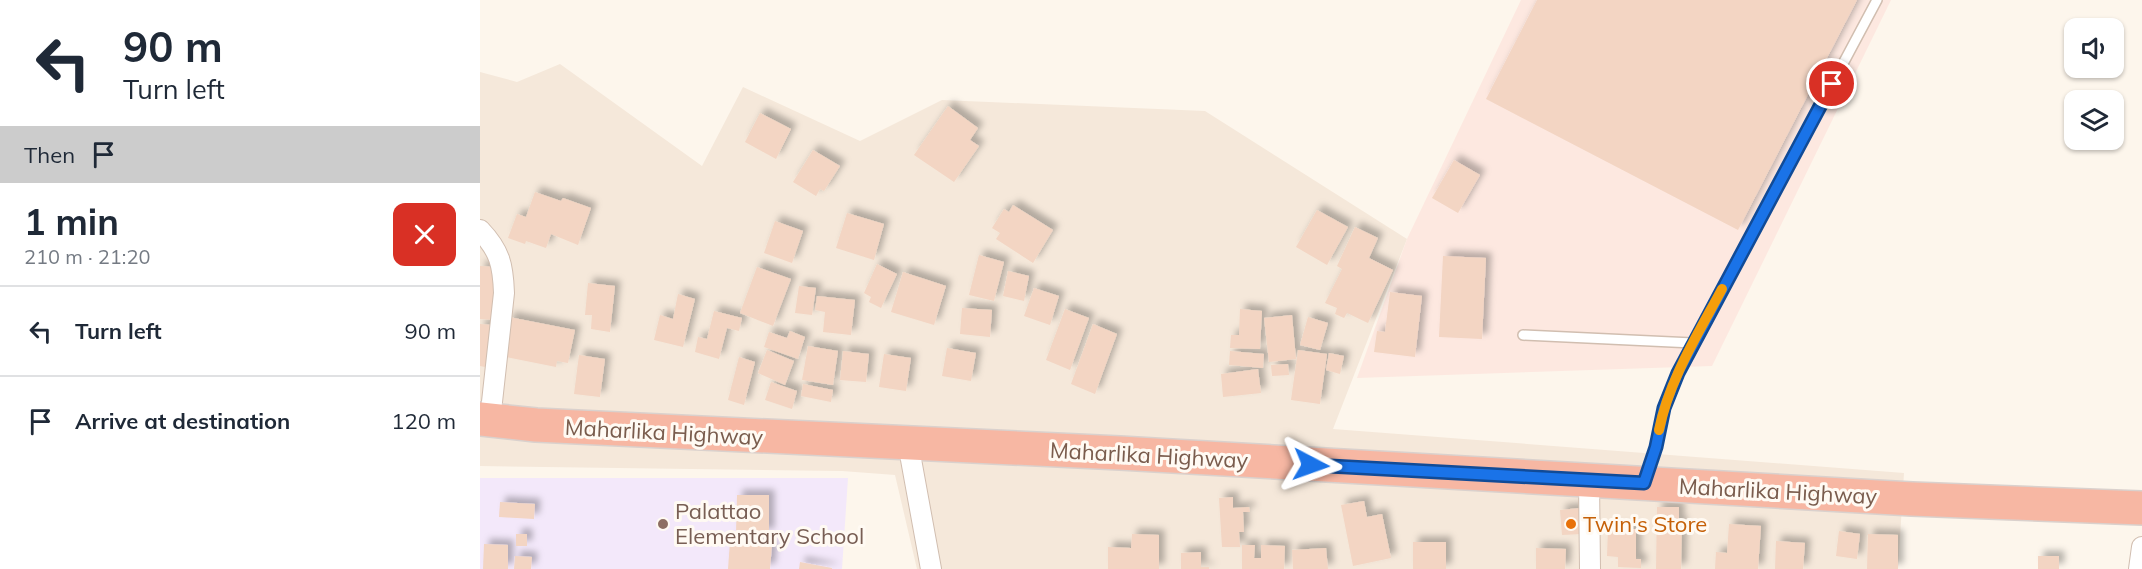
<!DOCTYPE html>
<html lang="en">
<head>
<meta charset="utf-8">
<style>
  body { margin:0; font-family:Mulish,sans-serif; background:#f6f6f7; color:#1f2937; height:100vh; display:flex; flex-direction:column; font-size:22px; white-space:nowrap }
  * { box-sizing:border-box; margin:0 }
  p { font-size:20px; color:#747a83 }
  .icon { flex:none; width:33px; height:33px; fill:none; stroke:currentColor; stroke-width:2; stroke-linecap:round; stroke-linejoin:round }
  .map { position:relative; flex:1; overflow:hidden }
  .sheet { display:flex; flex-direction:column; background:#fff; width:480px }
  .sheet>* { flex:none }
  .hud { background:#fff; color:#1f2937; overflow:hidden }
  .fabs { position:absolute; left:1584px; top:18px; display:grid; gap:12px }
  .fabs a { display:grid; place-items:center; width:60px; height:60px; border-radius:12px; background:#fff; box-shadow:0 2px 4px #0004; font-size:30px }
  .pin { position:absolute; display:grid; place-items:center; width:51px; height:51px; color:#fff; margin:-26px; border:3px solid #fff; border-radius:50%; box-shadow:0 2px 6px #0007 }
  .me { position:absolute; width:66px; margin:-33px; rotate:94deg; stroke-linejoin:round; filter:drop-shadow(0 0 4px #0008) }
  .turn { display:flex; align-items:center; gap:21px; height:126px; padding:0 24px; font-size:27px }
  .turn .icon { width:78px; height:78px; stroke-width:2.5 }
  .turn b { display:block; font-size:42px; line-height:51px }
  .then { display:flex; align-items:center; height:57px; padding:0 24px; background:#0003; gap:12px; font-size:22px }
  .round { display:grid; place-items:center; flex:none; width:63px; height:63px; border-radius:12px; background:#f6f6f7 }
  .headline { display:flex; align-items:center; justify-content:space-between; height:102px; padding:0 24px }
  h1 { font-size:36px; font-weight:700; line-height:45px }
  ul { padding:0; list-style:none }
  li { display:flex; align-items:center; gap:18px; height:90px; padding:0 24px; border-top:2px solid #e0e1e3 }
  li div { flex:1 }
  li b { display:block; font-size:22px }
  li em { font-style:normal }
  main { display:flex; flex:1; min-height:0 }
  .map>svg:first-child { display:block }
  .residential { fill:#f5e8da }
  .commercial { fill:#fde8e0 }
  .education { fill:#f3e8fa }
  .building { fill:#f3d5c3; filter:url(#shadow) }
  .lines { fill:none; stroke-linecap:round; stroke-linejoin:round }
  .lane-casing { stroke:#d1beb0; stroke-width:12 }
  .street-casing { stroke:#d1beb0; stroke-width:22 }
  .highway-casing { stroke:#dad1cd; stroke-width:36 }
  .lane { stroke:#fff; stroke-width:9 }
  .street { stroke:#fff; stroke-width:20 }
  .highway { stroke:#f7b7a3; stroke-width:33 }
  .route-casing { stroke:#114b97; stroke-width:15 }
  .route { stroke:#1a73e8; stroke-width:10 }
  .slow { stroke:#f59e0b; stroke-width:10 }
  .education-dot { fill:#8d6e63; stroke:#fffaf3; stroke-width:2 }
  .food-dot { fill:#e8710a; stroke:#fffaf3; stroke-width:2 }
  .labels { text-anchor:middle; stroke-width:6; stroke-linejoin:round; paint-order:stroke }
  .street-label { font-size:22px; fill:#7a5c4d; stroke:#fffaf3 }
  .education-label { font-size:22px; fill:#785e54; stroke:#fffaf3; text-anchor:start }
  .food-label { font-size:22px; fill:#c56008; stroke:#fffaf3; text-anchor:start }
</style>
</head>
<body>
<main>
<section class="sheet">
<div class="hud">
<div class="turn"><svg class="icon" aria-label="left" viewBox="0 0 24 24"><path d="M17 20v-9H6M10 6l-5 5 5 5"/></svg><div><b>90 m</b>Turn left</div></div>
<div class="then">Then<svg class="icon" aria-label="arrive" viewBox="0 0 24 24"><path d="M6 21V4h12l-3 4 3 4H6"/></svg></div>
</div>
<div class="headline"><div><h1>1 min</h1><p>210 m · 21:20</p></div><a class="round" style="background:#d93025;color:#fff"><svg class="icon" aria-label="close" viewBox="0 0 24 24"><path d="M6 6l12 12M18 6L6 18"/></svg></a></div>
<ul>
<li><svg class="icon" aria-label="left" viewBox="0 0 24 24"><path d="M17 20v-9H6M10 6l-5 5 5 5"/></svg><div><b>Turn left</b></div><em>90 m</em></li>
<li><svg class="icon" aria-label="arrive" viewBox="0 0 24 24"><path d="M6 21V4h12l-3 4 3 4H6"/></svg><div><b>Arrive at destination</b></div><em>120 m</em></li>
</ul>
</section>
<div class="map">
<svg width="1662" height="569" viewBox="0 0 1662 569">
  <defs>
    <filter id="shadow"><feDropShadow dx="5.5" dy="-5.5" stdDeviation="3" flood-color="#0004"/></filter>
  </defs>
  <rect width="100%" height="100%" fill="#fdf6ec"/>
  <polygon class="residential" points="80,64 222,166 263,87 380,141 462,100 725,111 927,239 853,429 1424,473 1418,569 437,569 415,475 362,471 0,466 0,72 37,82"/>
  <polygon class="commercial" points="1041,0 1411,0 1232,366 877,378 927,239"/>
  <polygon class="education" points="0,478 368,478 362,569 0,569"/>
  <g class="building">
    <polygon points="1057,0 1377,0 1258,230 1006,99"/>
    <polygon points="468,106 498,128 490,140 499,146 474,182 434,155"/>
    <polygon points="280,113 311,129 296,159 265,142"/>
    <polygon points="333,150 360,166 344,191 340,189 336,196 313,182"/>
    <polygon points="974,160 1000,175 978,213 952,198"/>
    <polygon points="55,192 81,201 83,198 111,208 98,245 71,234 66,248 46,241 45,244 28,238 37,214 46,217"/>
    <polygon points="533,205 573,230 553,263 516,239 520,233 512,228 524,209 529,212"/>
    <polygon points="837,210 868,227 847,265 816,247"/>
    <polygon points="367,213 404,224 394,260 356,248"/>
    <polygon points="295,221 323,231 312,263 284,253"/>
    <polygon points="875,227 898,238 889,258 913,270 888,323 867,313 864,318 855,314 857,308 845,303 862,269 857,266"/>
    <polygon points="499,255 524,262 514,301 489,295"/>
    <polygon points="963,256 1006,258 1002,339 959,337"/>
    <polygon points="397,264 417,274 401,308 389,302 391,297 384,293"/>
    <polygon points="0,266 17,267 15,320 0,319"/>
    <polygon points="277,267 311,279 293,326 260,313"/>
    <polygon points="528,271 549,276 544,301 523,296"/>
    <polygon points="423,272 466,286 454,325 411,312"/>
    <polygon points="108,283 135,286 130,332 111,329 112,315 105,315"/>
    <polygon points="319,286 336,288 332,315 315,313"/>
    <polygon points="554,288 579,296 570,325 544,316"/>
    <polygon points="910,292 942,296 935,357 894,352 897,331 905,332"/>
    <polygon points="198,294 215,299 203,347 174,340 180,315 193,319"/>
    <polygon points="337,296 375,300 371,335 343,332 345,312 335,310"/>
    <polygon points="482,308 512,310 510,337 480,334"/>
    <polygon points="585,309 609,318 590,370 566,360"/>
    <polygon points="760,309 782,311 780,349 750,348 751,335 759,335"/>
    <polygon points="234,311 262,318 259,331 247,328 239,359 215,352 218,337 227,339"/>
    <polygon points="812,315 816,359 789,362 784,318"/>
    <polygon points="29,317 95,330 88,363 77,361 76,367 21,356"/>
    <polygon points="828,317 848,323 840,350 820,345"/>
    <polygon points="0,324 12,325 10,368 0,366"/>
    <polygon points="613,324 637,334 615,394 591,384"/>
    <polygon points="310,331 325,337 318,359 284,347 289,332 307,338"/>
    <polygon points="328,346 358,351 353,385 322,380"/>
    <polygon points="467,348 496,353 491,381 462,376"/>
    <polygon points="287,350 314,361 305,385 278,373"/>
    <polygon points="818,350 847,354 840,404 811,400"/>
    <polygon points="363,351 389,354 386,382 360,380"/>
    <polygon points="750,351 784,354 783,368 749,365"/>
    <polygon points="849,353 864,356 860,374 846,370"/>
    <polygon points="404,354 431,358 426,391 399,387"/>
    <polygon points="99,355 125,359 120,397 94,394"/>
    <polygon points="259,357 275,362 264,405 248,400"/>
    <polygon points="808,364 809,375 792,376 791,365"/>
    <polygon points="778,369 781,393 743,397 741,374"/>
    <polygon points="291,382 317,391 312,409 285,400"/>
    <polygon points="323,384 353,390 351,402 321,396"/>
    <polygon points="257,495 289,495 289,534 256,533"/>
    <polygon points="753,497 753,508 769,507 770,512 763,512 764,532 759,532 760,547 742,547 739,498"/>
    <polygon points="884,501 887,517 902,514 911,558 873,566 861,505"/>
    <polygon points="20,502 55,504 54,519 19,517"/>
    <polygon points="1177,507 1199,507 1199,522 1202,522 1201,569 1176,569"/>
    <polygon points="1100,508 1102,534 1082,535 1080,510"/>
    <polygon points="1249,524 1281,526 1278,569 1235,569 1236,552 1247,553"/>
    <polygon points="1128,529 1156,529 1156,559 1161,559 1161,568 1138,567 1138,557 1127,556"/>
    <polygon points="1359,531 1380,534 1377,559 1356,556"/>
    <rect x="36" y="534" width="11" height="12"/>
    <polygon points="652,534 679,535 679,569 628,569 628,547 651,548"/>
    <polygon points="1388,534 1418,535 1418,569 1387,569"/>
    <polygon points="250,541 292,545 290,569 248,569"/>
    <polygon points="1296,541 1325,543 1323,569 1295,569"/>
    <rect x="933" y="542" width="33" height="27"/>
    <polygon points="4,544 28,545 28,569 3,569"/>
    <polygon points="762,545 775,545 774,558 781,558 781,545 805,546 804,569 762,569"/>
    <polygon points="846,548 848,569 813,569 812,550"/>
    <polygon points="1056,548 1086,549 1085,569 1056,569"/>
    <polygon points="721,552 721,567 729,567 729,569 701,569 701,553"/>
    <polygon points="35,556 52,557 51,569 34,569"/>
    <rect x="1558" y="556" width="21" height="13"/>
    <polygon points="320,562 352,568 352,569 319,569"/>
  </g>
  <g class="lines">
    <g class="lane-casing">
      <g id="lane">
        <polyline points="1043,335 1213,343"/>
        <polyline points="1166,478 1176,447 1184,408 1198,373 1397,0"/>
      </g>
    </g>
    <g class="street-casing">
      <g id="street">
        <path d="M0 230C20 251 23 265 24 293L10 420"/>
        <polyline points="428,443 451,569"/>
        <polyline points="1109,481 1110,569"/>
        <polyline points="1659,569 1662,547"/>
      </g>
    </g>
    <g class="highway-casing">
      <polyline id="highway" points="0,419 56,425 640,453 1432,499 1662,508"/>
    </g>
    <use href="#lane" class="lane"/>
    <use href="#street" class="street"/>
    <use href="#highway" class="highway"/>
  </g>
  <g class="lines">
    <g class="route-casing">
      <polyline id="route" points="831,465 1164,483 1176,447 1184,408 1198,373 1352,84"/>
    </g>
    <use href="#route" class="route"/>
    <path class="slow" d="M1179 430C1189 380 1218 334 1242 289"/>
  </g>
  <circle class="education-dot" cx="183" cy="524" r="6"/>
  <circle class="food-dot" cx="1091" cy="524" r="6"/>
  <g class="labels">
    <g class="street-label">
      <text transform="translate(184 432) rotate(3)" y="8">Maharlika Highway</text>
      <text transform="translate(669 455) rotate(3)" y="8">Maharlika Highway</text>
      <text transform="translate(1298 491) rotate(3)" y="8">Maharlika Highway</text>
    </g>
    <g class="education-label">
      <text x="195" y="519">Palattao<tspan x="195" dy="25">Elementary School</tspan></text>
    </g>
    <g class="food-label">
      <text x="1103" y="532">Twin's Store</text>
    </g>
  </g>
</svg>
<div class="fabs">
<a><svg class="icon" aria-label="sound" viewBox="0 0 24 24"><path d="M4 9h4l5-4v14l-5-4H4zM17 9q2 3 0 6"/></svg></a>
<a><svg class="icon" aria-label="layers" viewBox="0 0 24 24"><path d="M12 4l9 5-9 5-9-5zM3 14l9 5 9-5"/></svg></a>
</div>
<div class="pin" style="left:1352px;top:84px;background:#d93025"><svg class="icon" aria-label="arrive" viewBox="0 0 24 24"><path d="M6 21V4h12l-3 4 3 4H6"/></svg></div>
<svg class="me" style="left:831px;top:465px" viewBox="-20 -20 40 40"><path d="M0-17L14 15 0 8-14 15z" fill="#1a73e8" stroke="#fff" stroke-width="4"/></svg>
</div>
</main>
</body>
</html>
